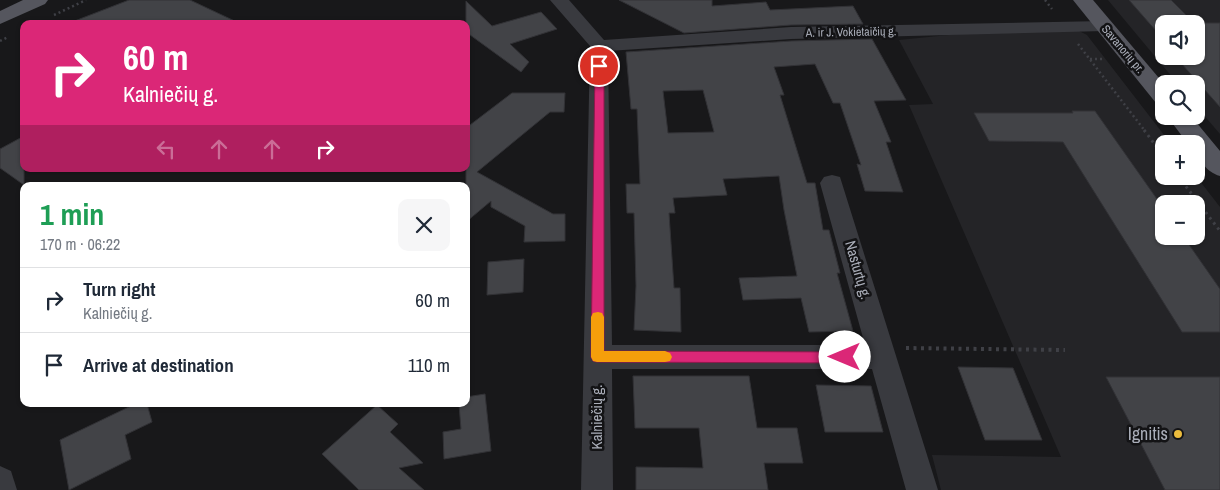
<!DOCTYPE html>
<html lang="en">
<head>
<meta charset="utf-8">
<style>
  body { margin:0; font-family:"Archivo Narrow",sans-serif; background:#f6f6f7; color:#1f2937; height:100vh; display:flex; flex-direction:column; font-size:19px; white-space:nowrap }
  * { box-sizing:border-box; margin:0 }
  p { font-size:16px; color:#747a83 }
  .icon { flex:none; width:28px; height:28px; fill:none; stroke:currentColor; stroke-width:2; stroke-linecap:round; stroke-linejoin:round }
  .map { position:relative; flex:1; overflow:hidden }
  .drawer { position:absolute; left:20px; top:182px; width:450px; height:225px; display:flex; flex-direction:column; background:#fff; border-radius:10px; box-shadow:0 1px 4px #0004 }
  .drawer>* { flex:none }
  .guide { position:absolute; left:20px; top:20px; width:450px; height:152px; border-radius:10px; box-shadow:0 1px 4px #0004; background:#db2777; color:#fff; overflow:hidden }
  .buttons { position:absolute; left:1155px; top:15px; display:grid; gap:10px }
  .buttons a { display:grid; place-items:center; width:50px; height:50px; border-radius:10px; background:#fff; box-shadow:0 1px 4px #0004; font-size:25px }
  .pin { position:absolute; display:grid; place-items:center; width:42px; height:42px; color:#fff; margin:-21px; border:2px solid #fff; border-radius:50%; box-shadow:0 1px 5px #0007 }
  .me { position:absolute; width:55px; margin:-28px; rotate:270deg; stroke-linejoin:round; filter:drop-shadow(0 0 4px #0008) }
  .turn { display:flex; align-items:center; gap:18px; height:105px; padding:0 20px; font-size:22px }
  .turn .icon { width:65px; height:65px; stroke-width:2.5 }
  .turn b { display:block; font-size:35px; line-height:42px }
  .lanes { display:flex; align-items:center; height:48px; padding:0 20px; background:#0003; justify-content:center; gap:25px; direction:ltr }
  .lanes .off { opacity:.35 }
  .round { display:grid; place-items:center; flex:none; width:52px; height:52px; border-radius:10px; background:#f6f6f7 }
  .headline { display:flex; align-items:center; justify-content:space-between; height:85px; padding:0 20px }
  h1 { font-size:30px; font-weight:700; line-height:38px; color:#1e9e55 }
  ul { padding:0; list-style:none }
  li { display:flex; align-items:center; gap:15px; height:65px; padding:0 20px; border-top:1px solid #e0e1e3 }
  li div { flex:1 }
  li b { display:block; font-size:19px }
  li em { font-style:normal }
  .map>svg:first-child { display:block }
  .built { fill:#242427; fill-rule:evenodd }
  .building { fill:#424347; stroke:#323236; fill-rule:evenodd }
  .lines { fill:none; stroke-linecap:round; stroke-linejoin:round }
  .path-far2 { stroke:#3f4046; stroke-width:2.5; stroke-dasharray:2 3; stroke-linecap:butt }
  .path-far1 { stroke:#3f4046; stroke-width:3; stroke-dasharray:2.5 4; stroke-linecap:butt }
  .path { stroke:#3f4046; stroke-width:4; stroke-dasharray:3 4.5; stroke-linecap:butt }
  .minor { fill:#393a3f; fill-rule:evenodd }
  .primary { fill:#55565e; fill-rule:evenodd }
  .route { fill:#db2777; stroke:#8e194d }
  .slow { fill:#f59e0b }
  .poi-dot { fill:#ecbc3d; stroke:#131315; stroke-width:2 }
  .labels { text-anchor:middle; stroke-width:5; stroke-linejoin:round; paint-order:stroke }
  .far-street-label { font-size:12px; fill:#aaaeb9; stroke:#131315 }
  .street-label { font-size:15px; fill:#aaaeb9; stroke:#131315 }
  .near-poi-label { font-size:18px; fill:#aaaeb9; stroke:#131315; text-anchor:end }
</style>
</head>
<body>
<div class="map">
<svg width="1220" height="490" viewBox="0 0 1220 490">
  <rect width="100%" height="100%" fill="#18181a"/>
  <g class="built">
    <path d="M1108 0H1220V134L1196 106V84H1178ZM1164 24H1196V56H1164Z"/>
    <path d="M1077 30 1087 35 1171 144H1164V176H1196L1220 207V490H941L932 455 1061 457 909 105 933 104 899 40 968 33ZM1164 204H1196V236H1164Z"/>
  </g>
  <g class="building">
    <polygon points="129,0 190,0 241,24 72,24 72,22"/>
    <polygon points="619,0 712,0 712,6 766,2 770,10 853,6 863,24 791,25 684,33"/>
    <polygon points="1129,0 1171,0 1194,23 1220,23 1220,107 1181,63 1185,63 1179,56 1196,56 1196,24 1164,24 1164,40"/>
    <polygon points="466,1 492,26 541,12 557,29 510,44 529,62 521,72 466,32"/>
    <path d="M872 39 906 100 874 101 891 142H886L903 192 865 191 857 164 861 165 840 103H833L815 64 774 67 784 95H780L807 183H815L823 230H829L840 273H837L853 331 809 332 801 298 743 300 739 278 797 276 784 210 779 176 723 179 727 195 673 198 675 213H669L674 288H680L681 332 634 330 636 286 634 213H627L626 184H640L637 109H631L626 52 791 41ZM703 90 714 132 668 133 663 91Z"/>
    <polygon points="512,93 565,93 564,112 550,112 477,172 553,214 565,214 565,241 524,242 525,226 491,207 491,201 466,222 466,128"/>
    <polygon points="1072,111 1095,111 1164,209 1164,236 1183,236 1220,289 1220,332 1182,332 1063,142 989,141 974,113 1073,113"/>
    <polygon points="24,136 24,185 0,168 0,149"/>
    <polygon points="524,259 523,292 487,295 488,262"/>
    <polygon points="958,367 1013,368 1042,440 985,440"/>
    <polygon points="633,376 749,376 757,428 797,428 803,463 764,463 768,490 636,490 636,467 703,468 699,428 635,428"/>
    <polygon points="1106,377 1220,377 1220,490 1165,490"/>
    <polygon points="816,385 871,386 883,432 825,432"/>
    <polygon points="485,394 491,451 444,459 443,432 461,429 459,404 466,404 466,397"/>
    <polygon points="135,404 147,404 152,422 125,435 131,459 69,490 60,440"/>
    <polygon points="377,405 398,424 390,432 423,463 399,468 424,490 359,490 322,454"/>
  </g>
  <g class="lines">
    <g class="path-far2">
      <polyline points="1045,0 1052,9"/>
      <polyline points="54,15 86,0"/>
      <polyline points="0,41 8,37"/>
      <polyline points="1078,44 1145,131"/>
      <polyline points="1090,59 1104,59"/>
    </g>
    <g class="path-far1">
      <polyline points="1144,130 1164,157"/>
      <polyline points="1178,176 1220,231"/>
    </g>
    <polyline class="path" points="906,348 1065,350"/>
    <g class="minor">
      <polygon points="550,0 569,0 604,40 791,27 1104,21 1110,22 1113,26 1110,30 1104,31 791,39 608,51 612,345 865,345 820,183 824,177 832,175 840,177 938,490 906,490 872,369 612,369 613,490 581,490 590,46"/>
      <polygon points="0,466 11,471 17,490 0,490"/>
    </g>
    <g class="primary">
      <polygon points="23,0 48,0 45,4 0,24 0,11"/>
      <polygon points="1073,0 1093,0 1164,84 1164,105 1156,103"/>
      <path d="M1167 116H1191L1220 151V176C1206 172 1196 158 1196 144H1188Z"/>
    </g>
  </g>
  <polygon class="route" points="599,63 604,66 604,351 845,352 850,353 852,357 850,361 845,363 597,362 593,361 591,357 595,66"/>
  <polygon class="slow" points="598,312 602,313 604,317 604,351 665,351 670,353 672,357 670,361 665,362 597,362 593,361 591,357 591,317 593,313"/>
  <circle class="poi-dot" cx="1178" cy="434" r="5"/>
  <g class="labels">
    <g class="far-street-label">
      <text transform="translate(851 32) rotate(-1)" y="4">A. ir J. Vokietaičių g.</text>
      <text transform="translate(1123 49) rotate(50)" y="4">Savanorių pr.</text>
    </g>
    <g class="street-label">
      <text transform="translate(858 270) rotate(74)" y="5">Nasturtų g.</text>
      <text transform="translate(597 417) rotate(-90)" y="5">Kalniečių g.</text>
    </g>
    <g class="near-poi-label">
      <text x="1168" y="440">Ignitis</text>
    </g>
  </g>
</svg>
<div class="buttons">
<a><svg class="icon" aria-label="sound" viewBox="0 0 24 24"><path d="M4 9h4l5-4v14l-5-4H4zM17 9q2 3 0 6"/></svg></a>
<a><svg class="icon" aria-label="search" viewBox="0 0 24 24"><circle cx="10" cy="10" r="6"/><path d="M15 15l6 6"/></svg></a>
<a>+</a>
<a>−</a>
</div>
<div class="pin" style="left:599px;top:66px;background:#d93025"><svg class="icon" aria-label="arrive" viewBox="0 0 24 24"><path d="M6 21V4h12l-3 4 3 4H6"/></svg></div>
<svg class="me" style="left:845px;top:357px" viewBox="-20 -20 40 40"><circle r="19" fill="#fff"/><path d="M0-13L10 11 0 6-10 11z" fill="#db2777"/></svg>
<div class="guide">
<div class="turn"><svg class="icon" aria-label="right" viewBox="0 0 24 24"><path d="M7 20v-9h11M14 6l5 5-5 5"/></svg><div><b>60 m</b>Kalniečių g.</div></div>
<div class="lanes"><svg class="icon off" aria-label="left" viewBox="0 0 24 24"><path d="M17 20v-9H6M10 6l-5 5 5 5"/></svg><svg class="icon off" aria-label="ahead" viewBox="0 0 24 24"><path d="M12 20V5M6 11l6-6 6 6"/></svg><svg class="icon off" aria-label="ahead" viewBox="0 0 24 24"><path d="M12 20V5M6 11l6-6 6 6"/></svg><svg class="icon" aria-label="right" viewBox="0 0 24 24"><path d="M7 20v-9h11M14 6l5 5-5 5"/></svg></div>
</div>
<section class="drawer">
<div class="headline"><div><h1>1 min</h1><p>170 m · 06:22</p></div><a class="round"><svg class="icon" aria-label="close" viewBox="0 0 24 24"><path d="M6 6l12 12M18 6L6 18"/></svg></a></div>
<ul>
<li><svg class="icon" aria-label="right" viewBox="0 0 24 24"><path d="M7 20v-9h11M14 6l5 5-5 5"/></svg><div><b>Turn right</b><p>Kalniečių g.</p></div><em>60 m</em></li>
<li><svg class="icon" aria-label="arrive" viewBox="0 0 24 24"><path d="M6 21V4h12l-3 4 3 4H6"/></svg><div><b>Arrive at destination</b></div><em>110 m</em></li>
</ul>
</section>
</div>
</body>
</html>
